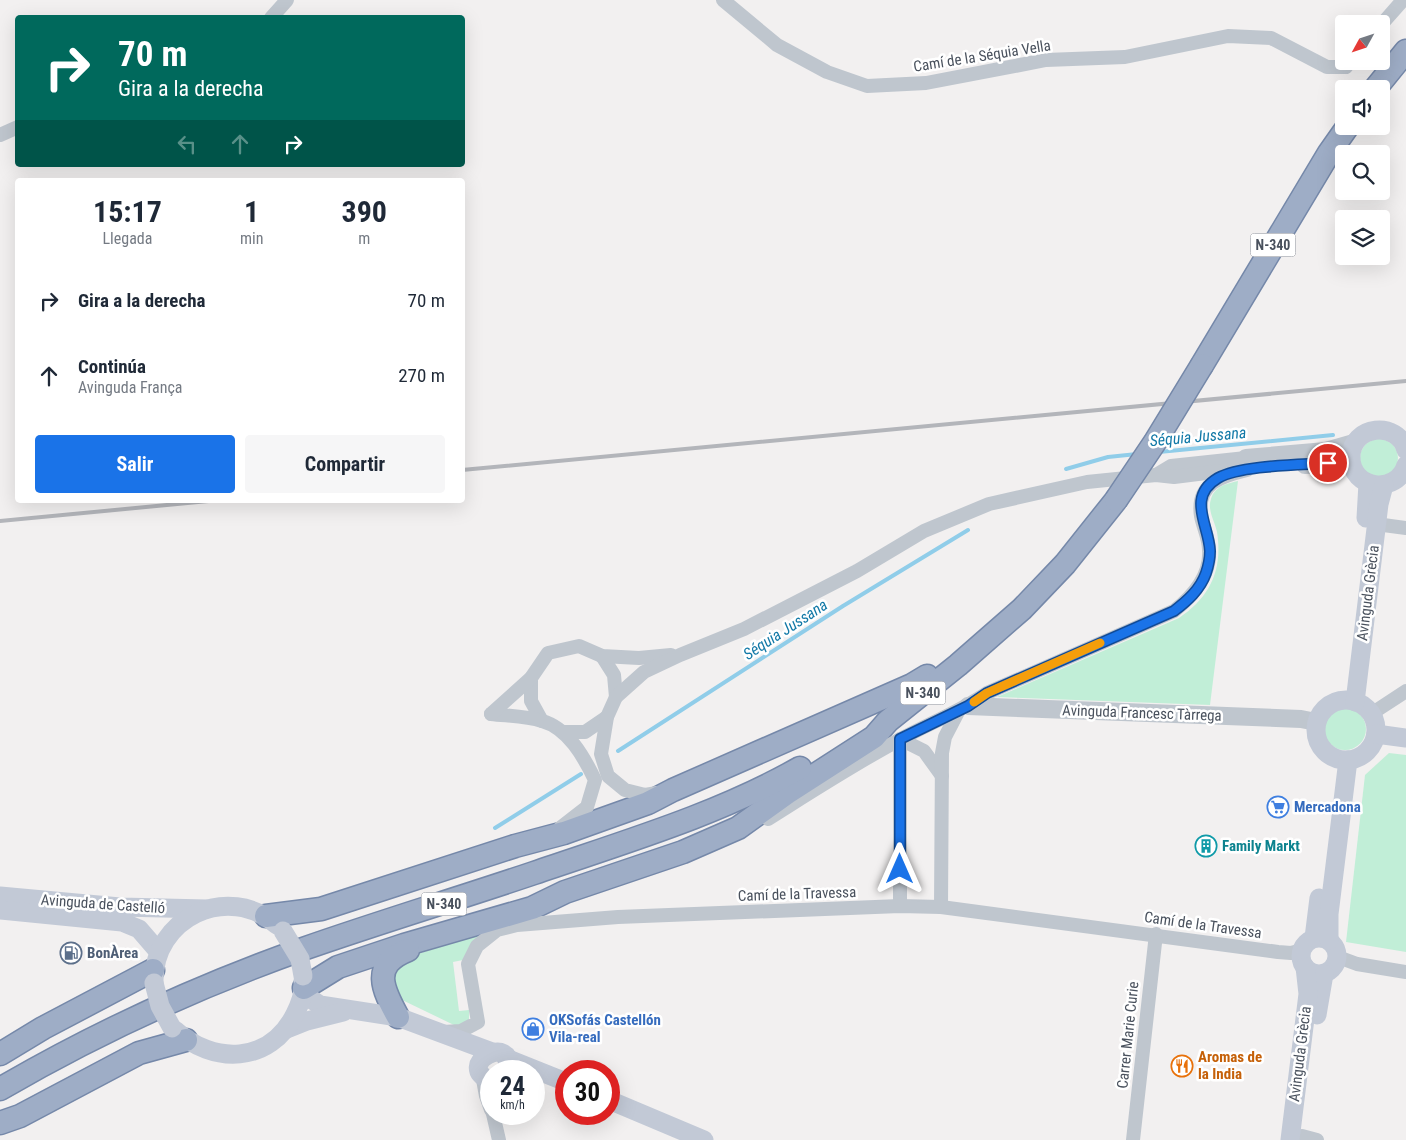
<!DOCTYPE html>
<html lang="es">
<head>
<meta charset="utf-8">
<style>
  body { margin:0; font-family:"Roboto Condensed",sans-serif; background:#f6f6f7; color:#1f2937; height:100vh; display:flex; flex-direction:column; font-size:19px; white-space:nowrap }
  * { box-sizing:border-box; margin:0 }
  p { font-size:16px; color:#747a83 }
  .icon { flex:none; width:28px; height:28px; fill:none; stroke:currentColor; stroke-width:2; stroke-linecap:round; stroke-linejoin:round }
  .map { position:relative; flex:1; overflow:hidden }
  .panel { position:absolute; left:15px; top:178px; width:450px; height:325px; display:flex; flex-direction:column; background:#fff; border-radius:5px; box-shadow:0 5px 20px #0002 }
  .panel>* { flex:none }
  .top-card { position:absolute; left:15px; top:15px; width:450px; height:152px; border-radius:5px; box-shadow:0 5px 20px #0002; background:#00695c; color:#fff; overflow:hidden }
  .needle { width:32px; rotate:230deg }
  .buttons { position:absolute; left:1335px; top:15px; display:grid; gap:10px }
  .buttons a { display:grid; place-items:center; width:55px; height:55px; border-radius:5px; background:#fff; box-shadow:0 5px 20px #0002; font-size:25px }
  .speed { position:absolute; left:480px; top:1060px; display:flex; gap:10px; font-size:25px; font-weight:700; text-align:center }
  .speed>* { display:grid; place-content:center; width:65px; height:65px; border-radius:50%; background:#fff; box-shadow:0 5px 20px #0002; line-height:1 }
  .speed small { font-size:12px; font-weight:400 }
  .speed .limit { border:8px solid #d22; background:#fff; color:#111 }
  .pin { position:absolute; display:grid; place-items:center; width:42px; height:42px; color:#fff; margin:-21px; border:2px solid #fff; border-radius:50%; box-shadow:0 1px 5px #0007 }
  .me { position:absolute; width:55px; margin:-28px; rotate:0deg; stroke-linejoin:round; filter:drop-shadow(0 0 4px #0008) }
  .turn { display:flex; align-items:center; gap:18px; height:105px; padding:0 20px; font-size:22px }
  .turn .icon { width:65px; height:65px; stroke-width:2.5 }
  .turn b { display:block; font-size:35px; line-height:42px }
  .lanes { display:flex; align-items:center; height:48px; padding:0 20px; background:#0003; justify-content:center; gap:25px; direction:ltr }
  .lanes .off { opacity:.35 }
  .eta { display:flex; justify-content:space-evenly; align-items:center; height:85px; text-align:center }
  .eta b { font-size:30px; font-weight:700; line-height:35px }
  .action { display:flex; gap:10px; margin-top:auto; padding:10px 20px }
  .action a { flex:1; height:58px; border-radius:5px; background:#1a73e8; color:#fff; font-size:20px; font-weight:700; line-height:58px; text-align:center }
  .action a+a { background:#f6f6f7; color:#1f2937 }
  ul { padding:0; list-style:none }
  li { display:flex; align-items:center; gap:15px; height:75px; padding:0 20px }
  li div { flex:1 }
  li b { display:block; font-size:19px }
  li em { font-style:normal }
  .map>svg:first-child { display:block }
  .green { fill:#c1eed7 }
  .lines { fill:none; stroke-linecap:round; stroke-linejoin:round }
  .stream { stroke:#90cde9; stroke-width:4 }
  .trunk-casing { stroke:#7588a9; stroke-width:25 }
  .minor { stroke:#bfc6ce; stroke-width:14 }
  .tertiary { stroke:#bfc6ce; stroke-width:18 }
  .secondary { stroke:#c2c9d6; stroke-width:19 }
  .trunk { stroke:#9eadc6; stroke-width:22 }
  .rail { stroke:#b3b5ba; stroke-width:4 }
  .trunk-bridge-casing { stroke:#7588a9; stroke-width:25; stroke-linecap:butt }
  .secondary-bridge { stroke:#c2c9d6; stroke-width:19 }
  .trunk-bridge { stroke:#9eadc6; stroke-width:22 }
  .route-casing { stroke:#114b97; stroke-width:12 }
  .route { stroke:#1a73e8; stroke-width:9 }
  .slow { stroke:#f59e0b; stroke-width:9 }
  .labels { text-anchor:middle; stroke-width:5; stroke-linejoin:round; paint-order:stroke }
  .shield { fill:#fff; stroke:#80858e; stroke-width:1 }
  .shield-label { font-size:14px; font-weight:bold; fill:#49515d }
  .street-label { font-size:15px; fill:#49515d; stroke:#fff }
  .shop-label { font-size:15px; font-weight:bold; fill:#366cbe; stroke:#fff; text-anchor:start }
  .culture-label { font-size:15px; font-weight:bold; fill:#0d838f; stroke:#fff; text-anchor:start }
  .service-label { font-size:15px; font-weight:bold; fill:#4e5e75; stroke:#fff; text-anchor:start }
  .food-label { font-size:15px; font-weight:bold; fill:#c56008; stroke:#fff; text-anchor:start }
  .water-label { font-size:16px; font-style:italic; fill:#1279a7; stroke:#fff }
</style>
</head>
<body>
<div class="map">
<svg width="1406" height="1140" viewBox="0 0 1406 1140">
  <rect width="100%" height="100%" fill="#f2f0f0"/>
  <g class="green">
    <circle cx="1379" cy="458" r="19"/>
    <path d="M1238 481 1210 705 997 697 1179 618C1210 597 1223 570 1217 532 1215 522 1207 510 1211 499 1215 486 1226 484 1238 481Z"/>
    <circle cx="1345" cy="729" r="21"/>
    <polygon points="1389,753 1406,755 1406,952 1346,942 1365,775"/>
    <polygon points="483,932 463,960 453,962 459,1011 469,1010 469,1019 463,1025 454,1025 398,998 392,974 409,957"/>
  </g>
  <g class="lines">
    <g class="stream">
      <polyline points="1159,452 1333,435"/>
      <polyline points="1066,469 1108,457 1137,454"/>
      <polyline points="618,751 843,606 968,530"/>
      <polyline points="495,828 581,774"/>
    </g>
    <g class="trunk-casing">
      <g id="trunk">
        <polyline points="1375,89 1406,51"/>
        <polyline points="1202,365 1329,153 1348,126"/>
        <polyline points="266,916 321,909 515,846 564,833 648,803 673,790 912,685 927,676"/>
        <polyline points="304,988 338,967 404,945 532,908 565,892 683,852 738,828 787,793 874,737 888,721 958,665 1022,609 1065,564 1116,500"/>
        <path d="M398 1017C383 990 370 965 408 950"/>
        <polyline points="0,1054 43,1028 153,970"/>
        <path d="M0 1089C96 1033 199 986 303 949 380 922 457 899 534 873 624 842 717 815 800 768"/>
        <polyline points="0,1123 20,1116 139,1053 186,1040"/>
      </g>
    </g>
    <g class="minor">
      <polyline points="723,0 777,45 827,72 867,86 926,83 1046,60 1125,57 1228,36 1271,38 1327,67 1346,67 1350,61"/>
      <polyline points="271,18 287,0"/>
      <polyline points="1381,25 1403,0"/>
      <polyline points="0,135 18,127"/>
      <polyline points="1156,475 1171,466 1246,458"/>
      <polyline points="1376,524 1406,528"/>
      <polyline points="602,656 614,675 616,697"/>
      <polyline points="531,678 531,701 542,721"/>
      <path d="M491 714C508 716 526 716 542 721 568 728 584 757 595 780L587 807 560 828"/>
      <polyline points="491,714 531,678 548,653 579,646 602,656 639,658 671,655"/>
      <polyline points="1371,714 1406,691"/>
      <polyline points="563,732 585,732 607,717"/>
      <polyline points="657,793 645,795 625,790 608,776 601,754 607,717 616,697 644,672 680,655 744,629 857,571 924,531 989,504 1087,482 1156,475 1174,477 1230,470"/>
      <path d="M768 819C811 792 854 764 899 740 928 724 959 712 987 693L1174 611C1193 596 1211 576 1209 550 1209 538 1203 527 1201 516 1196 483 1222 476 1247 470"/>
      <polyline points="900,906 900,739 924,751 942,776"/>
      <polyline points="941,907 942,753 945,737 959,710"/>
      <polyline points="1338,957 1357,964 1406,972"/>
      <polyline points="443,1032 461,1031 478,1022 468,964 477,946 497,930 517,925 618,917 900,906 941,907 1278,952 1291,953 1302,950"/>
      <polyline points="482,1074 486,1096 491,1110"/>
      <polyline points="493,1114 499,1140"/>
      <polyline points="1302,1136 1317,1140"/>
      <polyline points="1133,1140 1156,934"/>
    </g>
    <g class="tertiary">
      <polyline points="1246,458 1326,451 1354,443"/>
      <polyline points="1305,465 1344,463 1352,466"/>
      <polyline points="968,706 1301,719 1316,722"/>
    </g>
    <g class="secondary">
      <path d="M1406 450C1398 420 1351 425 1351 457 1351 490 1397 495 1406 465"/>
      <polyline points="1366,518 1368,483"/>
      <circle cx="1346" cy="730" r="30"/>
      <polyline points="1355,702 1379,504 1384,485"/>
      <polyline points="1376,734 1406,738"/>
      <polyline points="0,896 120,907 207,909"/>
      <polyline points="0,910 122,922 139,929 158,951"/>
      <circle cx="1319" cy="956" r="18"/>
      <polyline points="1314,938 1319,898"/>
      <polyline points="1329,940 1329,914 1348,760"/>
      <path d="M154 983C152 918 228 882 277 925"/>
      <polyline points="303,994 320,1005 398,1017 492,1052"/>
      <polyline points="1317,1015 1324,974"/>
      <polyline points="287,1029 307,1021 343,1012"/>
      <path d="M175 1030C213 1065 270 1064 295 1014 300 1004 305 993 303 981"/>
      <polyline points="506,1058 566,1082"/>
      <path d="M491 1081C452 1065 516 1031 508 1071"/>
      <polyline points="609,1100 704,1140"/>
      <polyline points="1290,1140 1308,994 1305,967"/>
    </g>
    <use href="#trunk" class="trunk"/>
    <g class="rail">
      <polyline points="462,470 1406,381"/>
      <polyline points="0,521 219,500"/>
    </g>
    <g class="trunk-bridge-casing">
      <polyline id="trunk-bridge" points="1116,500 1155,442 1202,365"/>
    </g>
    <g class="secondary-bridge">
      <polyline points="283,931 300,959 303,976"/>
      <polyline points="154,983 160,1006 172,1028"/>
    </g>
    <use href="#trunk-bridge" class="trunk-bridge"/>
  </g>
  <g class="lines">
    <g class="route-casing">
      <path id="route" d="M900 869V739L968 706 987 693 1174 611C1187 601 1200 590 1206 573 1208 567 1210 557 1210 551 1209 525 1186 497 1218 478 1241 465 1301 465 1328 463"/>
    </g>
    <use href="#route" class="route"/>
    <polyline class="slow" points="974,702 987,693 1100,643"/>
  </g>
  <defs>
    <g id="supermarket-ring" transform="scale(1.125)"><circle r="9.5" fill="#fff" stroke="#3f7fe0" stroke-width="1.5"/><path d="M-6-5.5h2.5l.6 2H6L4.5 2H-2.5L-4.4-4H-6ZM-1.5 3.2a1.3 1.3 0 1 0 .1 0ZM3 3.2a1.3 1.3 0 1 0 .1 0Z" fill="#3f7fe0"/></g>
    <g id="building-ring" transform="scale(1.125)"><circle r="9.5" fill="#fff" stroke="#0f9aa8" stroke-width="1.5"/><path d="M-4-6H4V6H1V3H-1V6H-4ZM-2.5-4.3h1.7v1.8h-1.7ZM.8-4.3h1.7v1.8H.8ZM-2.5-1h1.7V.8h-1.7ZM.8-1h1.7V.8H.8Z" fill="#0f9aa8"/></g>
    <g id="fuel-ring" transform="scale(1.125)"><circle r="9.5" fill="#fff" stroke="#5c6f8a" stroke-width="1.5"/><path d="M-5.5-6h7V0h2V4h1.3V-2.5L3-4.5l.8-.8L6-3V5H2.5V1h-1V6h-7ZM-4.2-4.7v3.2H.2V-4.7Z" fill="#5c6f8a"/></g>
    <g id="shop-ring" transform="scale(1.125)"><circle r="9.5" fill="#fff" stroke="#3f7fe0" stroke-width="1.5"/><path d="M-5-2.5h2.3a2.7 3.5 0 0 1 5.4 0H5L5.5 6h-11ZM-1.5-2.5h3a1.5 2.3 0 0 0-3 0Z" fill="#3f7fe0"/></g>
    <g id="restaurant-ring" transform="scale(1.125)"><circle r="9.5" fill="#fff" stroke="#e8710a" stroke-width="1.5"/><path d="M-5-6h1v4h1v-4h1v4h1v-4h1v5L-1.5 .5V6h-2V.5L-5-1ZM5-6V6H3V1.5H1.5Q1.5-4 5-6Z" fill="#e8710a"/></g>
  </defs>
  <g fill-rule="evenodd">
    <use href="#supermarket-ring" x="1278" y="807"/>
    <use href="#building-ring" x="1206" y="846"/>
    <use href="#fuel-ring" x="71" y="953"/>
    <use href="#shop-ring" x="533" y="1029"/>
    <use href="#restaurant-ring" x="1182" y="1066"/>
  </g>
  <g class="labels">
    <g class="shield">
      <rect x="1250.5" y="233.5" width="45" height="23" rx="4"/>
      <rect x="900.5" y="681.5" width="45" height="23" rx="4"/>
      <rect x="421.5" y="892.5" width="45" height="23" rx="4"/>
    </g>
    <g class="shield-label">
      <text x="1273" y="250">N-340</text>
      <text x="923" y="698">N-340</text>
      <text x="444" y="909">N-340</text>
    </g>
    <g class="street-label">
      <text transform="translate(982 56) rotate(-9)" y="5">Camí de la Séquia Vella</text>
      <text transform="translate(1368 593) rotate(-83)" y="5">Avinguda Grècia</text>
      <text transform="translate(1142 713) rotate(2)" y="5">Avinguda Francesc Tàrrega</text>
      <text transform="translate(797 894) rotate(-2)" y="5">Camí de la Travessa</text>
      <text transform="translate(103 904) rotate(4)" y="5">Avinguda de Castelló</text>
      <text transform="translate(1203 925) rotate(8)" y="5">Camí de la Travessa</text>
      <text transform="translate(1128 1035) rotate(-84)" y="5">Carrer Marie Curie</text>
      <text transform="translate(1300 1054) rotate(-83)" y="5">Avinguda Grècia</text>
    </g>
    <g class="shop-label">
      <text x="1294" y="812">Mercadona</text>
      <text x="549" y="1025">OKSofás Castellón<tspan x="549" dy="17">Vila-real</tspan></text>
    </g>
    <g class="culture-label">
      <text x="1222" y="851">Family Markt</text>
    </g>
    <g class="service-label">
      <text x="87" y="958">BonÀrea</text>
    </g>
    <g class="food-label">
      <text x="1198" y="1062">Aromas de<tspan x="1198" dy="17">la India</tspan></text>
    </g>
    <g class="water-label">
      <text transform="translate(1198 436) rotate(-5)" y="6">Séquia Jussana</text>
      <text transform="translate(785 629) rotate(-33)" y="6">Séquia Jussana</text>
    </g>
  </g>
</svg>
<div class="buttons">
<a><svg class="needle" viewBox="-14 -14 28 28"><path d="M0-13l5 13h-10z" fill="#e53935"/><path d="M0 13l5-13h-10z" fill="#747a83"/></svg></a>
<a><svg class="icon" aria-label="sound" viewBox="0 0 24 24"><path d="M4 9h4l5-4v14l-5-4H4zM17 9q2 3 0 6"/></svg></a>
<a><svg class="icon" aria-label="search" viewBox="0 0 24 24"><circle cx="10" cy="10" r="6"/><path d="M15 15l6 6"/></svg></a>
<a><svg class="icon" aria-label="layers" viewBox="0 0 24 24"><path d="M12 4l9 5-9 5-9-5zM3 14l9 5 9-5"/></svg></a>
</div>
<div class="speed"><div>24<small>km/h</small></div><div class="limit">30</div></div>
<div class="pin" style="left:1328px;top:463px;background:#d93025"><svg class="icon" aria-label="arrive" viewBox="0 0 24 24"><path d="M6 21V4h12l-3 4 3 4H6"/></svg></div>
<svg class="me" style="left:900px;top:869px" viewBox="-20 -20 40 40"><path d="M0-17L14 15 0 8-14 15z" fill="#1a73e8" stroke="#fff" stroke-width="4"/></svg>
<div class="top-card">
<div class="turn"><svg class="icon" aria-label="right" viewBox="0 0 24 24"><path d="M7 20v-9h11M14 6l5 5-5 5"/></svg><div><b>70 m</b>Gira a la derecha</div></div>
<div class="lanes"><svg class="icon off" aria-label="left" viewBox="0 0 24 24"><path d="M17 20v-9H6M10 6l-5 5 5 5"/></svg><svg class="icon off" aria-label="ahead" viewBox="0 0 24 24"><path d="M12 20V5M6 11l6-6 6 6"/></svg><svg class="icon" aria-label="right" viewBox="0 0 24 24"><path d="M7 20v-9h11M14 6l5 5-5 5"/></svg></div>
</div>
<section class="panel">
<div class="eta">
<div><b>15:17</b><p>Llegada</p></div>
<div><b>1</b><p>min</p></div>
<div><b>390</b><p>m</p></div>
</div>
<ul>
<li><svg class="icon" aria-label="right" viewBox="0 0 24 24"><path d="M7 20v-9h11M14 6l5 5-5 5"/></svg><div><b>Gira a la derecha</b></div><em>70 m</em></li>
<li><svg class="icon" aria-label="ahead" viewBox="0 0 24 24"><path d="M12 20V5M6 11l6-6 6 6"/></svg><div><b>Continúa</b><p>Avinguda França</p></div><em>270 m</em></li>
</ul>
<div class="action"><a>Salir</a><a>Compartir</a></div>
</section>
</div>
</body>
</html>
